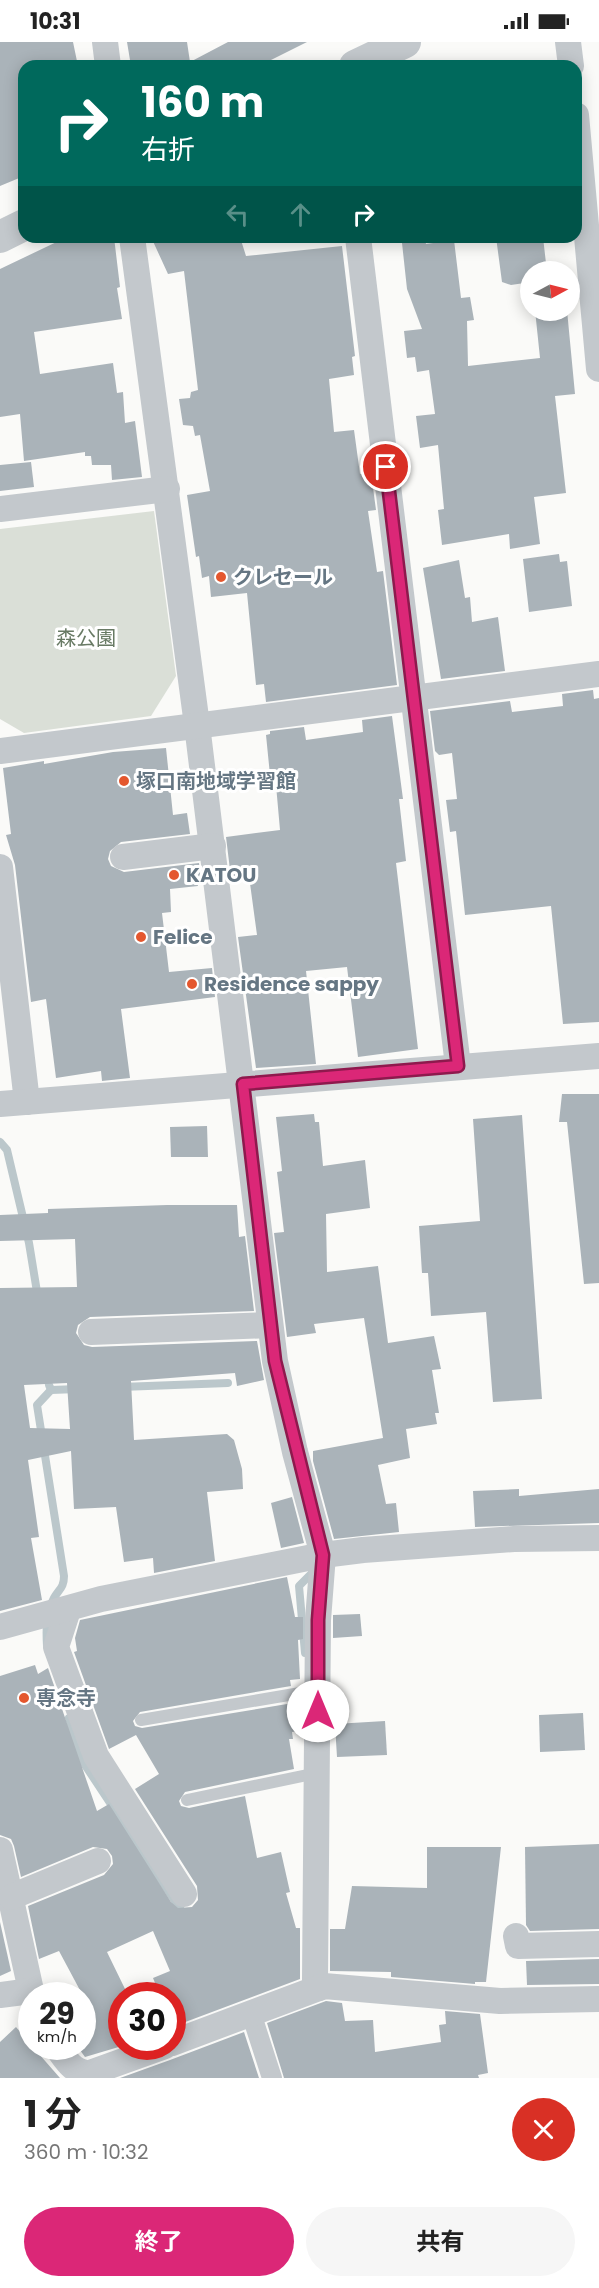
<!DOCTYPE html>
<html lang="ja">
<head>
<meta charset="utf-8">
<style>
  body { margin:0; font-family:Poppins,"Noto Sans JP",sans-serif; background:#f6f6f6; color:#222; height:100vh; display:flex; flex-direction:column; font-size:22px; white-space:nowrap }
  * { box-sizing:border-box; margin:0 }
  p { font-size:20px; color:#767676 }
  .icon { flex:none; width:33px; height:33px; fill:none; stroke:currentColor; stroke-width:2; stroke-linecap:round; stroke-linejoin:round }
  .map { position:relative; height:2036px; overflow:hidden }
  .panel { display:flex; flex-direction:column; background:#fff; flex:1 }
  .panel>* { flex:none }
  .guide { position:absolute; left:18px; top:18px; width:564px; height:183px; border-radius:18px; box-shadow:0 3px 15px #0003; background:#00695c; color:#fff; overflow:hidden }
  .needle { width:39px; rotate:83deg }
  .buttons { position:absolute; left:520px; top:219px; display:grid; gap:12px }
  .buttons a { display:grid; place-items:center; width:60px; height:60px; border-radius:50%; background:#fff; box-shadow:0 3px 15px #0003; font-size:30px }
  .speed { position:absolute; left:18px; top:1940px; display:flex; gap:12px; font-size:30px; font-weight:700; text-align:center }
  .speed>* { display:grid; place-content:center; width:78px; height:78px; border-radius:50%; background:#fff; box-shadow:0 3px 15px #0003; line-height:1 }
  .speed small { font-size:15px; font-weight:400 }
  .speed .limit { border:9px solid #d22; background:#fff; color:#111 }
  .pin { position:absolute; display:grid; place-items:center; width:51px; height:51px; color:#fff; margin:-26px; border:3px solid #fff; border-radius:50%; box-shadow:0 2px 6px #0007 }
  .me { position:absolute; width:66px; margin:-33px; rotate:0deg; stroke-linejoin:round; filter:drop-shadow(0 0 4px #0008) }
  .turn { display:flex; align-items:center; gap:21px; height:126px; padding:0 24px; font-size:27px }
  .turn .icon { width:78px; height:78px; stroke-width:2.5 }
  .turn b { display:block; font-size:42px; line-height:51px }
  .lanes { display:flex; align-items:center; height:57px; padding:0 24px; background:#0003; justify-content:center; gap:30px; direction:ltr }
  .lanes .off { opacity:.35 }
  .round { display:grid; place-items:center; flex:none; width:63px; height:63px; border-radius:32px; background:#f6f6f6 }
  .summary { display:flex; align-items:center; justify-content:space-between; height:102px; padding:0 24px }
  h1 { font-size:36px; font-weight:700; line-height:45px }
  .cta { display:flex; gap:12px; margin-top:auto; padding:12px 24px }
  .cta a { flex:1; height:69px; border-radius:36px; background:#db2777; color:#fff; font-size:24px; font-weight:700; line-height:69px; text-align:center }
  .cta a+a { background:#f6f6f6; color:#222 }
  .status { display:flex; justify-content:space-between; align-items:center; height:42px; padding:0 30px; background:#fff; direction:ltr }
  .status svg { height:16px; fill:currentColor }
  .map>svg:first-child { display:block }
  .green { fill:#dadfd7 }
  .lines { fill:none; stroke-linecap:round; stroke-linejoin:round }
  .stream { stroke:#bbc7cb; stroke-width:8 }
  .building { fill:#aab3b9; fill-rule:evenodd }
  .service { stroke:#c3c8cc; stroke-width:12 }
  .pedestrian { stroke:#c3c8cc; stroke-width:20 }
  .minor { stroke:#c3c8cc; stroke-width:26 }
  .tertiary { stroke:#c3c8cc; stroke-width:32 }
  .route-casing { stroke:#8e194d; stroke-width:15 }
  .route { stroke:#db2777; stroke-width:10 }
  .poi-dot { fill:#e4572e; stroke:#fff; stroke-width:2 }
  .labels { text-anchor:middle; stroke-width:6; stroke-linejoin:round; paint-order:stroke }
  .poi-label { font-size:20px; font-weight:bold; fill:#657683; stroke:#fff; text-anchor:start }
  .park-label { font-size:20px; fill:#687a64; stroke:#fff }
</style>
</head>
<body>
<div class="status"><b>10:31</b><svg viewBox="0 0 49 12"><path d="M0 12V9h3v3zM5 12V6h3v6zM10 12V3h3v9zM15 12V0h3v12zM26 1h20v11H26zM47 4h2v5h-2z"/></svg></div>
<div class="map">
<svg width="599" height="2036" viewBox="0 0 599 2036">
  <rect width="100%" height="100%" fill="#fafaf8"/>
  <polygon class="green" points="154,469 176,634 151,674 24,691 0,677 0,487"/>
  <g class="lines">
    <g class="stream">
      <polyline points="0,1100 7,1108 29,1201 38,1256"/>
      <polyline points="49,1343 51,1348 78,1347"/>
      <polyline points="121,1345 228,1341"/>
      <path d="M47 1604C46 1587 46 1571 54 1556 59 1547 64 1546 64 1534L37 1363 51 1348"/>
      <polyline points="305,1611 299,1544 314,1529 314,1526"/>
      <polyline points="69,1676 81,1717 185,1874"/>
    </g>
  </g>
  <g class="building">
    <polygon points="0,0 73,0 78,24 24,24 24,134 0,144"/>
    <polygon points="127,0 187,0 190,20 228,0 307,0 259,24 131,24"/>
    <polygon points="67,195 114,195 120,245 117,246 122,277 34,290 40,332 113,321 117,351 123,350 125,381 135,379 142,435 112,438 111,423 92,423 91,414 85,414 85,410 24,419 20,372 0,375 0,227"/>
    <polygon points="151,195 240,195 246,214 342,204 355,314 352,315 354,333 329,337 334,390 354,388 360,432 371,431 376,468 368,469 377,530 383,529 397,643 266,660 264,642 256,643 247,551 211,555 209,534 202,536 199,514 196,515 187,453 210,449 200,393 195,394 193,384 183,383 179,357 190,356 191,350 198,348 184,229 168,232"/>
    <polygon points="496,195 543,195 547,230 531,230 531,240 511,243 502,240"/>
    <polygon points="425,197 426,202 454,198 461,256 470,255 474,278 467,279 468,324 540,316 535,268 567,268 575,352 555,354 566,451 534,455 540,502 510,507 509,492 442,503 438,468 444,467 438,403 420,406 416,374 435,372 429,328 417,330 415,315 407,316 404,289 422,287 407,247 402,201"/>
    <polygon points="31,420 34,445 0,449 0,423"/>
    <polygon points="559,512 560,520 567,519 572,564 529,570 523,517"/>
    <polygon points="459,518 465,556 470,555 472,580 498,575 505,629 441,637 423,526"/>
    <polygon points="593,648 594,657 599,656 599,980 563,982 551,864 465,873 456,789 450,790 446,758 457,757 452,711 439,713 435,709 430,669 510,659 512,670 563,664 562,652"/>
    <polygon points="392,674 403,757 399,757 406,819 396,821 418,1007 358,1015 347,925 306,929 316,1022 256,1026 238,895 257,893 249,834 231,836 226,795 280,788 276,743 271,743 266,693 270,692 270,689 304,685 306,698 363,690 362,678"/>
    <polygon points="166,706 173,773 187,771 190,792 121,800 110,809 108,817 111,824 124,830 199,821 201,840 197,840 198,844 170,847 171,870 162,871 169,930 212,926 215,955 121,967 130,1036 102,1039 101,1029 56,1036 46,957 31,960 15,823 6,793 11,792 3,726 44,719 44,722 113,710"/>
    <polygon points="562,1052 599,1052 599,1241 584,1242 567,1080 559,1080"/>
    <polygon points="314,1072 315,1080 319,1080 323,1124 365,1118 370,1166 326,1172 327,1230 378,1224 388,1301 434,1294 441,1327 432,1328 439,1371 435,1371 437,1382 406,1387 410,1416 378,1423 386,1462 396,1461 399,1490 334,1497 313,1419 313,1409 383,1396 364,1276 314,1282 316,1291 287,1295 274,1191 284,1190 277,1130 282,1129 276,1075"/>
    <polygon points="522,1073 542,1357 493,1360 486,1270 431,1274 428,1231 422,1231 419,1184 480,1179 473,1077"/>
    <polygon points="207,1084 208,1115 171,1115 170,1085"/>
    <path d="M167 1163H237L239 1195 245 1194 254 1269 90 1275 78 1283 76 1291 84 1303 92 1305 257 1299 264 1338 237 1344 235 1331 131 1339 134 1398 227 1392 234 1398 242 1427 243 1447 207 1450 215 1519 154 1531 153 1516 124 1520 116 1465 74 1467 71 1409 28 1418 39 1495 31 1496 42 1558 0 1569V1246L77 1245 75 1197 0 1199V1173L48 1171V1167ZM67 1341 70 1387 30 1386 24 1343Z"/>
    <polygon points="519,1447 519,1454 599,1447 599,1481 475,1485 473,1449"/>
    <polygon points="292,1455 304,1501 281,1506 271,1461"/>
    <polygon points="287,1535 295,1575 303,1575 303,1597 298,1598 300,1637 290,1638 291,1644 140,1670 133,1679 135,1684 142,1686 293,1661 298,1689 292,1690 293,1697 289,1697 294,1727 185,1750 179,1759 181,1764 189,1766 245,1754 257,1816 281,1810 290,1850 286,1851 296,1886 300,1886 300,1937 172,1985 172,1953 160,1953 153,1936 170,1929 153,1889 107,1910 126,1949 122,1952 122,2004 85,2015 77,2004 82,2004 82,1952 59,1909 39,1917 28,1864 104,1833 113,1822 112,1814 107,1807 93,1805 21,1835 14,1804 11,1797 0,1793 0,1634 35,1623 38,1632 48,1626 97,1769 109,1762 171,1860 178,1866 192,1865 198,1858 197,1844 135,1747 159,1732 136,1693 109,1707 74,1610 77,1609 75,1596 80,1578"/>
    <polygon points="360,1572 362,1594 333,1596 333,1573"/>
    <polygon points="583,1671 585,1708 540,1710 539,1673"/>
    <polygon points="385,1679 387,1713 337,1715 335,1682"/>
    <polygon points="599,1802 599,1887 530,1889 526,1883 525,1805"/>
    <polygon points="427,1805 501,1805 486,1940 475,1940 475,1942 391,1935 391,1930 330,1929 330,1887 345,1887 352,1844 427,1846"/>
    <polygon points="0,1880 11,1929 0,1934"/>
    <polygon points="599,1917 599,1942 527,1943 526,1919"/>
    <polygon points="326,1959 342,1961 345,1979 373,1978 375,2010 441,2000 439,1983 446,1982 445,1969 480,1972 488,2031 478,2033 479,2036 284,2036 267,1981"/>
    <polygon points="16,1985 32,2004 60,2036 0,2036 0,2000"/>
    <polygon points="244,1990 259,2036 120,2036 170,2018"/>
  </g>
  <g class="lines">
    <g class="service">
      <polyline points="141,1678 318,1648"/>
      <polyline points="187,1758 317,1731"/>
    </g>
    <polyline class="pedestrian" points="252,1974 272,2036"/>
    <g class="minor">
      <polyline points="105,0 108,24"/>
      <polyline points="568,0 571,24"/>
      <polyline points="576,73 599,327"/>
      <polyline points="132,195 197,683 275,1319 295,1410 323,1513 318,1578 315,1938 319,1946"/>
      <polyline points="358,195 458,1024"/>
      <polyline points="0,467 167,447"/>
      <polyline points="0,709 599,632"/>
      <polyline points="123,815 213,804"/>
      <polyline points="0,825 27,1060"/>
      <polyline points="0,1062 599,1014"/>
      <polyline points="91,1290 270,1283"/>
      <polyline points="68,1568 56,1605 96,1714 184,1852"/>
      <polyline points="0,1585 101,1557 323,1513 363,1508 514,1497 599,1496"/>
      <polyline points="0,1808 32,1953"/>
      <polyline points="11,1855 98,1819"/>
      <polyline points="516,1894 518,1904 599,1902"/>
      <polyline points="0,1953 31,1949"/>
      <polyline points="172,2001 324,1944 500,1959 599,1957"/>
      <path d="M56 2004C66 2017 72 2031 90 2031L165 2004"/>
    </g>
    <g class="tertiary">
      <polyline points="355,24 405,0"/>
      <polyline points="0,195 24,183"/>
    </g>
  </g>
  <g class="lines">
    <g class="route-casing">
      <polyline id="route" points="318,1669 318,1578 323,1513 275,1319 243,1042 458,1024 386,425"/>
    </g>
    <use href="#route" class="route"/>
  </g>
  <g class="poi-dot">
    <circle cx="221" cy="535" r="6"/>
    <circle cx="124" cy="739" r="6"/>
    <circle cx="174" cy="833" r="6"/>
    <circle cx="141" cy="895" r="6"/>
    <circle cx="192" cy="942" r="6"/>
    <circle cx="24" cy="1656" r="6"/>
  </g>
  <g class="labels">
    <g class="poi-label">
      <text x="233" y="542">クレセール</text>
      <text x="136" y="746">塚口南地域学習館</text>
      <text x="186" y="840">KATOU</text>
      <text x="153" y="902">Felice</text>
      <text x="204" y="949">Residence sappy</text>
      <text x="36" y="1663">専念寺</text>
    </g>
    <g class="park-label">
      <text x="86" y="603">森公園</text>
    </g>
  </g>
</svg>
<div class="buttons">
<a><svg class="needle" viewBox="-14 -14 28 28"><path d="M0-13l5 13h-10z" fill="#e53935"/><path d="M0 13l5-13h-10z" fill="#767676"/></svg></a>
</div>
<div class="speed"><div>29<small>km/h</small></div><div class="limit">30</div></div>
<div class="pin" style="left:386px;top:425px;background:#d93025"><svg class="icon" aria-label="arrive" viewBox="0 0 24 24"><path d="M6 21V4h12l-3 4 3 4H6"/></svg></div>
<svg class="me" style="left:318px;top:1669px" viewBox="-20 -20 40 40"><circle r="19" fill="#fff"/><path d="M0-13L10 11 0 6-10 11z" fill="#db2777"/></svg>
<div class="guide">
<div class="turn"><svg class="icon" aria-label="right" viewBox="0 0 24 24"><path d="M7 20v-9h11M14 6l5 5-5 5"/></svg><div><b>160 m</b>右折</div></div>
<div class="lanes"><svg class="icon off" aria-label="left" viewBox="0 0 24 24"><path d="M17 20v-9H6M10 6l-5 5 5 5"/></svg><svg class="icon off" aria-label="ahead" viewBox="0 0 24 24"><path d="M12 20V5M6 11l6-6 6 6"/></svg><svg class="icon" aria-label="right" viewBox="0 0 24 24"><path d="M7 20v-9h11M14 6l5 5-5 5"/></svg></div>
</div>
</div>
<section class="panel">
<div class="summary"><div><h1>1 分</h1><p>360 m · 10:32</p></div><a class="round" style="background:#d93025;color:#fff"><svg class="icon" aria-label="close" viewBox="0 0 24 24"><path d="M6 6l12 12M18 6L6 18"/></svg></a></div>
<div class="cta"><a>終了</a><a>共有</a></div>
</section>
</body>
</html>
